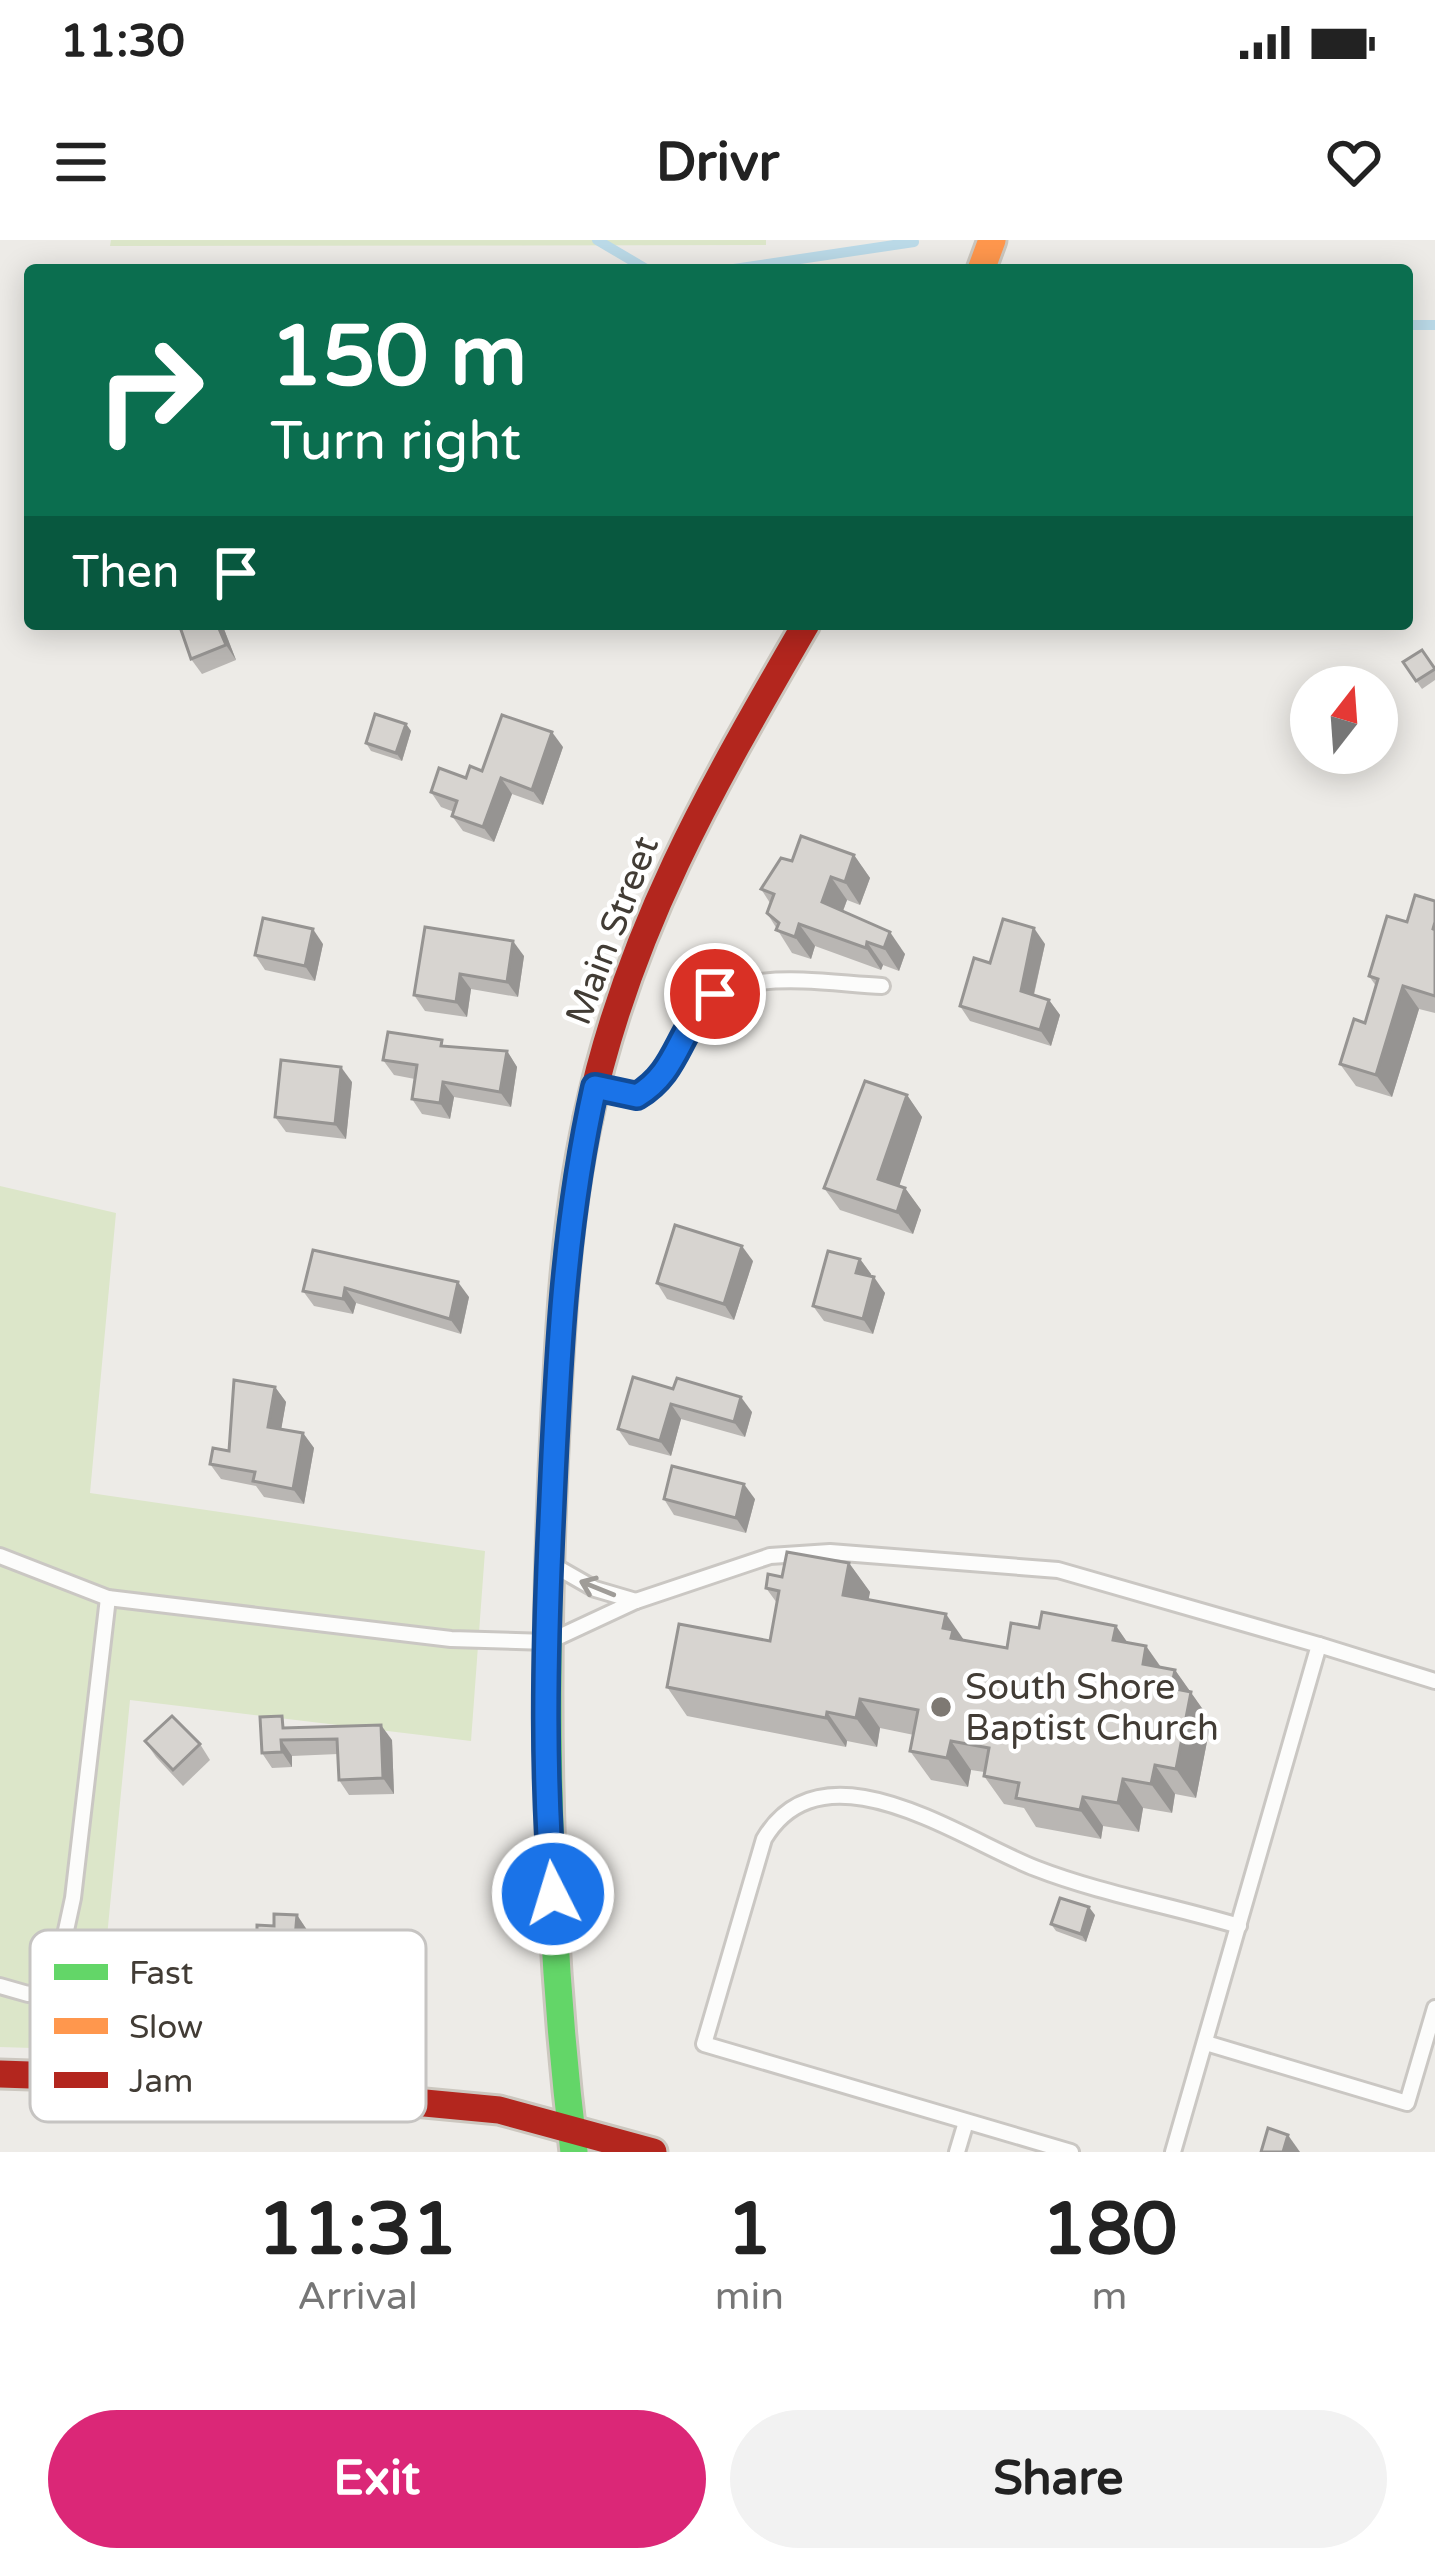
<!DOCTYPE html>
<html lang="en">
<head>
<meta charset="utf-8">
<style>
  body { margin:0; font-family:"Varela Round",sans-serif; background:#f2f2f2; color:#222; height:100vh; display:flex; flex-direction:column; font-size:45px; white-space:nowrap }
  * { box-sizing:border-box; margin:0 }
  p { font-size:39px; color:#767676 }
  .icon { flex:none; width:66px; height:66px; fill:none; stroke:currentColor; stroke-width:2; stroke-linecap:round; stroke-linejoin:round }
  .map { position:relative; height:1912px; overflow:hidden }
  .side { display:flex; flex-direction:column; background:#fff; flex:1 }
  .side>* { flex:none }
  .guide { position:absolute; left:24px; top:24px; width:1389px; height:366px; border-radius:12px; box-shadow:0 6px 30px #0003; background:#0b6e4f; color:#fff; overflow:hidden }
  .needle { width:78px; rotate:17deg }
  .fabs { position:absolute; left:1290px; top:426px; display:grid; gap:24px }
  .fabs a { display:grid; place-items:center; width:108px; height:108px; border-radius:50%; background:#fff; box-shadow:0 6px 30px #0003; font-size:60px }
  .pin { position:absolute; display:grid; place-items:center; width:102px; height:102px; color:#fff; margin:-51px; border:6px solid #fff; border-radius:50%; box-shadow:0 3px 12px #0007 }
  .me { position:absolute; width:132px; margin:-66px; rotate:355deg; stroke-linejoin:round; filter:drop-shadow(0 0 9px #0008) }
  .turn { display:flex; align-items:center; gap:42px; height:252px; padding:0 48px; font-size:54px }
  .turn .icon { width:156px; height:156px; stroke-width:2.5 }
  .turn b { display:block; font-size:84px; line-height:102px }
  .then { display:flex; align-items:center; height:114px; padding:0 48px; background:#0003; gap:24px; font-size:45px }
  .eta { display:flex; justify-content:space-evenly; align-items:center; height:204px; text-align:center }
  .eta b { font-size:72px; font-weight:700; line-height:84px }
  .primary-button { display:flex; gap:24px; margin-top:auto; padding:24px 48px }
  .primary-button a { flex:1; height:138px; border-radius:72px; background:#db2777; color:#fff; font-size:48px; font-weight:700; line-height:138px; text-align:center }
  .primary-button a+a { background:#f2f2f2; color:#222 }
  .status { display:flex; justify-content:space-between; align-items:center; height:84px; padding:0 60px; background:#fff; direction:ltr }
  .status svg { height:33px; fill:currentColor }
  header { display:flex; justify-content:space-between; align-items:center; height:156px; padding:0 48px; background:#fff; font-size:54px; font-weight:700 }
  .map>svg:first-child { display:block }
  .green { fill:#dce6c9 }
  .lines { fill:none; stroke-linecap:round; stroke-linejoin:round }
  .stream { stroke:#bbdae8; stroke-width:10 }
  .lane-casing { stroke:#cac7c3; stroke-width:20 }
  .fast-casing { stroke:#ccc7bf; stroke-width:33 }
  .slow-casing { stroke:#ccc7bf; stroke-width:33 }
  .jam-casing { stroke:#ccc7bf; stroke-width:33 }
  .lane { stroke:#fcfcfb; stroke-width:14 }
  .fast { stroke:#63d668; stroke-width:27 }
  .slow { stroke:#ff974d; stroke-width:27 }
  .jam { stroke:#b3261e; stroke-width:27 }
  .wall { fill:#b9b6b3 }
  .shaded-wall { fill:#969492 }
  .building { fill:#d7d4d0; stroke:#969492; stroke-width:3 }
  .oneway { stroke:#9f9c98 }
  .route-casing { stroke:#114b97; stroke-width:30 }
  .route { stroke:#1a73e8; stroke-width:21 }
  .poi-dot { fill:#7e7973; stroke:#fff; stroke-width:4.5 }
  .labels { text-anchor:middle; stroke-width:9; stroke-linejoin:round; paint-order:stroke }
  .street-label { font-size:36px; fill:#423c35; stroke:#fff }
  .poi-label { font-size:36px; fill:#423c35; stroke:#fff; text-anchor:start }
  .key { fill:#fff; stroke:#c6c4c2; stroke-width:3 }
  .key-label { font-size:33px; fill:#423c35 }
</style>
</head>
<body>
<div class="status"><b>11:30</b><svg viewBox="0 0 49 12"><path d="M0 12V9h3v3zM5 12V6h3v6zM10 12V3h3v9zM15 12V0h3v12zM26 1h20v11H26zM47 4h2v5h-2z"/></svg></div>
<header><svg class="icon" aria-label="menu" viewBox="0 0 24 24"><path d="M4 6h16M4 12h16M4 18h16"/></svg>Drivr<svg class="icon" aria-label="heart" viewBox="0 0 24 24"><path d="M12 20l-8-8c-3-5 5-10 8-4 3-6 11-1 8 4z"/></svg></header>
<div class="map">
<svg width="1435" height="1912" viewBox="0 0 1435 1912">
  <rect width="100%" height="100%" fill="#edebe7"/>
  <g class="green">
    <polygon points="111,0 766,0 766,5 110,6"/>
    <polygon points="0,946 116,973 90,1253 485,1311 471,1501 130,1460 96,1810 0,1807"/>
  </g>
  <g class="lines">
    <g class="stream">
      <polyline points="597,0 648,30"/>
      <polyline points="727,30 914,2"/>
      <polyline points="1407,85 1435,85"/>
    </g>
    <g class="lane-casing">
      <g id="lane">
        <path d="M600 848 637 856C674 833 668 815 688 781 725 722 824 744 882 746"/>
        <polyline points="0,1316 108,1358 451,1399 548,1402 636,1361 595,1349 553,1325"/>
        <polyline points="636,1361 770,1316 830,1312 1058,1330 1319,1405 1173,1912"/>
        <polyline points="1319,1405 1435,1441"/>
        <polyline points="0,1746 28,1754 46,1751 57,1732 73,1658 108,1358"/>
        <polyline points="1206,1803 1407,1863 1435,1768"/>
        <polyline points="957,1912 966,1882"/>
        <path d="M1071 1912 704 1804 764 1599C823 1500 959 1598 1035 1628 1099 1653 1172 1666 1239 1686"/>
      </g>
    </g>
    <g class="fast-casing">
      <path id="fast" d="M574 1912C546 1685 543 1459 553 1231 559 1113 563 993 588 878"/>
    </g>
    <g class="slow-casing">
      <polyline id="slow" points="981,30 992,0"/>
    </g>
    <g class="jam-casing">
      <g id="jam">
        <path d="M588 878C627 692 712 546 806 384"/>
        <polyline points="0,1834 181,1840 499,1870 653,1912"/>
      </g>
    </g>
    <use href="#lane" class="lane"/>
    <use href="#fast" class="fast"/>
    <use href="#slow" class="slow"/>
    <use href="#jam" class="jam"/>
  </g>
  <g class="wall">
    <polygon points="179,384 222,384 236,420 202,434 191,419"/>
    <polygon points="1403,422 1435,429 1435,440 1422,449"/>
    <polygon points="406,484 411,491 402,521 371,511 366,503"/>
    <polygon points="563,507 543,565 512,554 494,602 463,591 452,576 454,572 441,567 431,552 482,531"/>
    <polygon points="854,615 870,638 860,665 847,660 843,671 905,714 899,731 883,725 881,730 815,706 811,719 792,713 767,673 770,663 761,649 792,621"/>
    <polygon points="1435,661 1435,773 1419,769 1392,857 1356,846 1340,824 1365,783 1376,746 1369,736 1407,682"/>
    <polygon points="425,687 524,716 518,757 471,749 467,777 425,771 414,755"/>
    <polygon points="323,704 315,741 265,730 255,715"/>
    <polygon points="1045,704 1034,755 1049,760 1060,775 1051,806 970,781 960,766 990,723"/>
    <polygon points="446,807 507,811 517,827 511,867 454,857 450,879 422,874 412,859 415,839 394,835 383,820"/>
    <polygon points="352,842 346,899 286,892 275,877"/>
    <polygon points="907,855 922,877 899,946 905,948 921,970 913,994 840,970 824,948"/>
    <polygon points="313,1010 469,1057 461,1094 356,1063 353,1074 314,1066 303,1051"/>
    <polygon points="860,1019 871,1034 870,1036 885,1053 873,1094 824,1081 813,1066"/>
    <polygon points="753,1021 734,1080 667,1059 657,1043"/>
    <polygon points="633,1137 752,1172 745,1197 681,1179 671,1216 629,1205 618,1189"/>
    <polygon points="275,1147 286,1162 281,1189 303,1193 314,1208 304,1264 264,1257 256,1246 221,1239 210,1224 229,1211"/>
    <polygon points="664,1259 755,1259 746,1293 674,1275"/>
    <polygon points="849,1323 870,1352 868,1360 964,1400 1007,1408 1039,1388 1116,1386 1127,1402 1146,1406 1161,1427 1175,1430 1211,1481 1196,1558 1175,1554 1172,1573 1143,1568 1139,1592 1103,1586 1101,1599 1036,1587 1024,1568 1004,1564 984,1536 984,1532 971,1530 968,1547 931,1540 910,1511 914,1495 880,1488 877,1507 847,1501 846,1507 687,1476 667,1447 770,1401 777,1363 766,1348 782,1337"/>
    <polygon points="290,1488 392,1500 394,1554 349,1555 339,1540 338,1514 292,1516 292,1527 272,1528 262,1513"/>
    <polygon points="145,1501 200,1504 210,1520 183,1546 156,1517"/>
    <polygon points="297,1675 307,1690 307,1698 311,1698 322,1713 321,1740 330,1754 329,1770 312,1776 311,1790 271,1788 260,1773 256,1734 253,1732 242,1717 274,1686"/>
    <polygon points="1095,1675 1086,1702 1056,1691 1051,1684"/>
    <polygon points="137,1719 134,1761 101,1759 95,1751"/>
  </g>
  <g class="shaded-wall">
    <polygon points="217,384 222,384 236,420 226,405"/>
    <polygon points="406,484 411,491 402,521 396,513"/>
    <polygon points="552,492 563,507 543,565 532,550"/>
    <polygon points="501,538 512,554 494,602 483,587"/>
    <polygon points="854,615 870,638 860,665 845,642"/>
    <polygon points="831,637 847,660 838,684 822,662"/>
    <polygon points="799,684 815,706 811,719 795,697"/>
    <polygon points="1034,688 1045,704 1031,766 1021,751"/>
    <polygon points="313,689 323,704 315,741 305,726"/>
    <polygon points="890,692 905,714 899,731 884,708"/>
    <polygon points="513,701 524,716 518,757 507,742"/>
    <polygon points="867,702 883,725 881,730 866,708"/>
    <polygon points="460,734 471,749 467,777 456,762"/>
    <polygon points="1403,746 1419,769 1392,857 1376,835"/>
    <polygon points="1049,760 1060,775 1051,806 1040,790"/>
    <polygon points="507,811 517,827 511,867 500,852"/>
    <polygon points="341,827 352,842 346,899 335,884"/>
    <polygon points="443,842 454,857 450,879 440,863"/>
    <polygon points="907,855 922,877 894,962 878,939"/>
    <polygon points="905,948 921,970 913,994 897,972"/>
    <polygon points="742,1006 753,1021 734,1080 724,1064"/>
    <polygon points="860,1019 871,1034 867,1048 856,1033"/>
    <polygon points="874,1037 885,1053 873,1094 863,1079"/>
    <polygon points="458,1042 469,1057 461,1094 450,1079"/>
    <polygon points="345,1048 356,1063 353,1074 343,1059"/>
    <polygon points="275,1147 286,1162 279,1202 268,1187"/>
    <polygon points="741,1157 752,1172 745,1197 734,1182"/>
    <polygon points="671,1164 681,1179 671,1216 660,1201"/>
    <polygon points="303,1193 314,1208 304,1264 293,1249"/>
    <polygon points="744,1244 755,1259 746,1293 736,1278"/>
    <polygon points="849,1323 870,1352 864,1384 843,1355"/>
    <polygon points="946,1374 966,1403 973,1419 943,1388"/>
    <polygon points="1116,1386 1136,1415 1113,1400"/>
    <polygon points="1146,1406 1166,1435 1143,1424"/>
    <polygon points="1175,1430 1211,1481 1196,1558 1176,1529 1171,1448"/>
    <polygon points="860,1459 880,1488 877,1507 856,1478"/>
    <polygon points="827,1472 847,1501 846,1507 826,1478"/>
    <polygon points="381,1485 392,1500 394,1554 383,1538"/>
    <polygon points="281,1500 292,1516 292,1527 282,1512"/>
    <polygon points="951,1501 971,1530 968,1547 947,1518"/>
    <polygon points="1155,1525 1175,1554 1172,1573 1151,1544"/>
    <polygon points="1123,1539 1143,1568 1139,1592 1118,1563"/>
    <polygon points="1083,1557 1103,1586 1101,1599 1080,1570"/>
    <polygon points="1089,1667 1095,1675 1086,1702 1081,1694"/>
    <polygon points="297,1675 307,1690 306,1713 295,1698"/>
    <polygon points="311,1698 322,1713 321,1740 330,1754 329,1770 310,1738"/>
    <polygon points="131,1711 137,1719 134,1761 129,1753"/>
    <polygon points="301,1761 312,1776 311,1790 301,1775"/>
    <polygon points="1288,1895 1300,1912 1283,1912"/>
  </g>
  <g class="building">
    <polygon points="179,384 217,384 226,405 191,419"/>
    <polygon points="1422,410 1435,429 1416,441 1403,422"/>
    <polygon points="375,474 406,484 396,513 366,503"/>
    <polygon points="502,475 552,492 532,550 501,538 483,587 452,576 457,561 431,552 439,528 466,538 470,526 482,531"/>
    <polygon points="801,596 854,615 845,642 831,637 822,662 890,692 884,708 867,702 866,708 799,684 795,697 776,690 779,683 767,673 774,654 761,649 781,618 792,621"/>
    <polygon points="1415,655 1435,661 1435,682 1433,689 1435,690 1435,756 1403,746 1376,835 1340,824 1354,779 1365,783 1378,739 1369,736 1387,676 1407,682"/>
    <polygon points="263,678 313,689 305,726 255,715"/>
    <polygon points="1003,679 1034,688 1021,751 1049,760 1040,790 960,766 974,718 990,723"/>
    <polygon points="425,687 513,701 507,742 460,734 456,762 414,755"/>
    <polygon points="388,792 442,800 441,806 507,811 500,852 443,842 440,863 412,859 417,825 383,820"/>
    <polygon points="281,820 341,827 335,884 275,877"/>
    <polygon points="865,841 907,855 878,939 905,948 897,972 824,948"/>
    <polygon points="675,985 742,1006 724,1064 657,1043"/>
    <polygon points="313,1010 458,1042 450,1079 345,1048 343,1059 303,1051"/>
    <polygon points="828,1011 860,1019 856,1033 874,1037 863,1079 813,1066"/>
    <polygon points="633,1137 673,1149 677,1138 741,1157 734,1182 671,1164 660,1201 618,1189"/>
    <polygon points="234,1140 275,1147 268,1187 303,1193 293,1249 253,1241 255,1232 210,1224 213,1208 229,1211"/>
    <polygon points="672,1226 744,1244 736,1278 664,1259"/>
    <polygon points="787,1312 849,1323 843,1355 946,1374 943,1388 953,1390 951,1398 1007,1408 1011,1383 1039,1388 1042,1372 1116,1386 1113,1400 1146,1406 1143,1424 1175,1430 1171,1448 1191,1452 1176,1529 1155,1525 1151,1544 1123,1539 1118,1563 1083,1557 1080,1570 1016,1558 1019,1543 984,1536 989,1508 951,1501 947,1518 910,1511 918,1470 860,1459 856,1478 827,1472 826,1478 667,1447 679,1384 770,1401 779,1351 766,1348 768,1334 782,1337"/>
    <polygon points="172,1476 200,1504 173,1530 145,1501"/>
    <polygon points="282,1476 283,1488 381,1485 383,1538 339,1540 337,1499 281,1500 282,1512 262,1513 260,1477"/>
    <polygon points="1060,1658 1089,1667 1081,1694 1051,1684"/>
    <polygon points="274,1674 297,1675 295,1698 311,1698 310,1738 320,1738 319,1755 301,1761 301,1775 260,1773 256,1733 266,1733 266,1726 242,1717 243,1702 257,1702 257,1685 274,1686"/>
    <polygon points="1268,1888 1288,1895 1283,1912 1261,1912"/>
  </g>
  <defs><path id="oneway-shaft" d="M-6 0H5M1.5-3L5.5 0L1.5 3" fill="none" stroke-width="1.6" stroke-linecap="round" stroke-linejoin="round" transform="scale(3)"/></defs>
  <use class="oneway" href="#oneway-shaft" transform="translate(597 1348) rotate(-158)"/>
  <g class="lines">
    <g class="route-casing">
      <path id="route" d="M553 1654C543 1538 545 1420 550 1304 557 1151 561 998 595 847L637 856C680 830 676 791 715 754"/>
    </g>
    <use href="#route" class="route"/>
  </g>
  <circle class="poi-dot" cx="941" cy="1467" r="12"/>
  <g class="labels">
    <g class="street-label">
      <text transform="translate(611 690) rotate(-69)" y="13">Main Street</text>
    </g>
    <g class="poi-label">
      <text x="965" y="1459">South Shore<tspan x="965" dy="41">Baptist Church</tspan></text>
    </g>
  </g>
  <rect x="30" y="1690" width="396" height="192" rx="18" class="key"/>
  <rect x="54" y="1724" width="54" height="16" fill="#63d668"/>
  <rect x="54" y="1778" width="54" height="16" fill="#ff974d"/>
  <rect x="54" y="1832" width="54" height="16" fill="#b3261e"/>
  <g class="key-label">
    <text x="129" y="1744">Fast</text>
    <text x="129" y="1798">Slow</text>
    <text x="129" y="1852">Jam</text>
  </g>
</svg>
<div class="fabs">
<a><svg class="needle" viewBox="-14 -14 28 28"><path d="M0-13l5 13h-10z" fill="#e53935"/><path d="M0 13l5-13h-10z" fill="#767676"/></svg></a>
</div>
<div class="pin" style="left:715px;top:754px;background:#d93025"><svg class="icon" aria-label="arrive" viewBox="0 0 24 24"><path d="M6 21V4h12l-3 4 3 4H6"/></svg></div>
<svg class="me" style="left:553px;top:1654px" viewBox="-20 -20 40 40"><circle r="17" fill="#1a73e8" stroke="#fff" stroke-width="3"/><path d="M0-11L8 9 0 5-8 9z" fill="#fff"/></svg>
<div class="guide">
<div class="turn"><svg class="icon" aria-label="right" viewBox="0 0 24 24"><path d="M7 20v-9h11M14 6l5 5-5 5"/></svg><div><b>150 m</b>Turn right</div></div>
<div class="then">Then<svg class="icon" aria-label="arrive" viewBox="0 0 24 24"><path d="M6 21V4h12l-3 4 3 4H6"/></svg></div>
</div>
</div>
<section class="side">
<div class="eta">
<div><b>11:31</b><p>Arrival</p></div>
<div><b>1</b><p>min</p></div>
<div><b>180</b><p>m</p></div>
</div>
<div class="primary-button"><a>Exit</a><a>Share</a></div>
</section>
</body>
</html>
